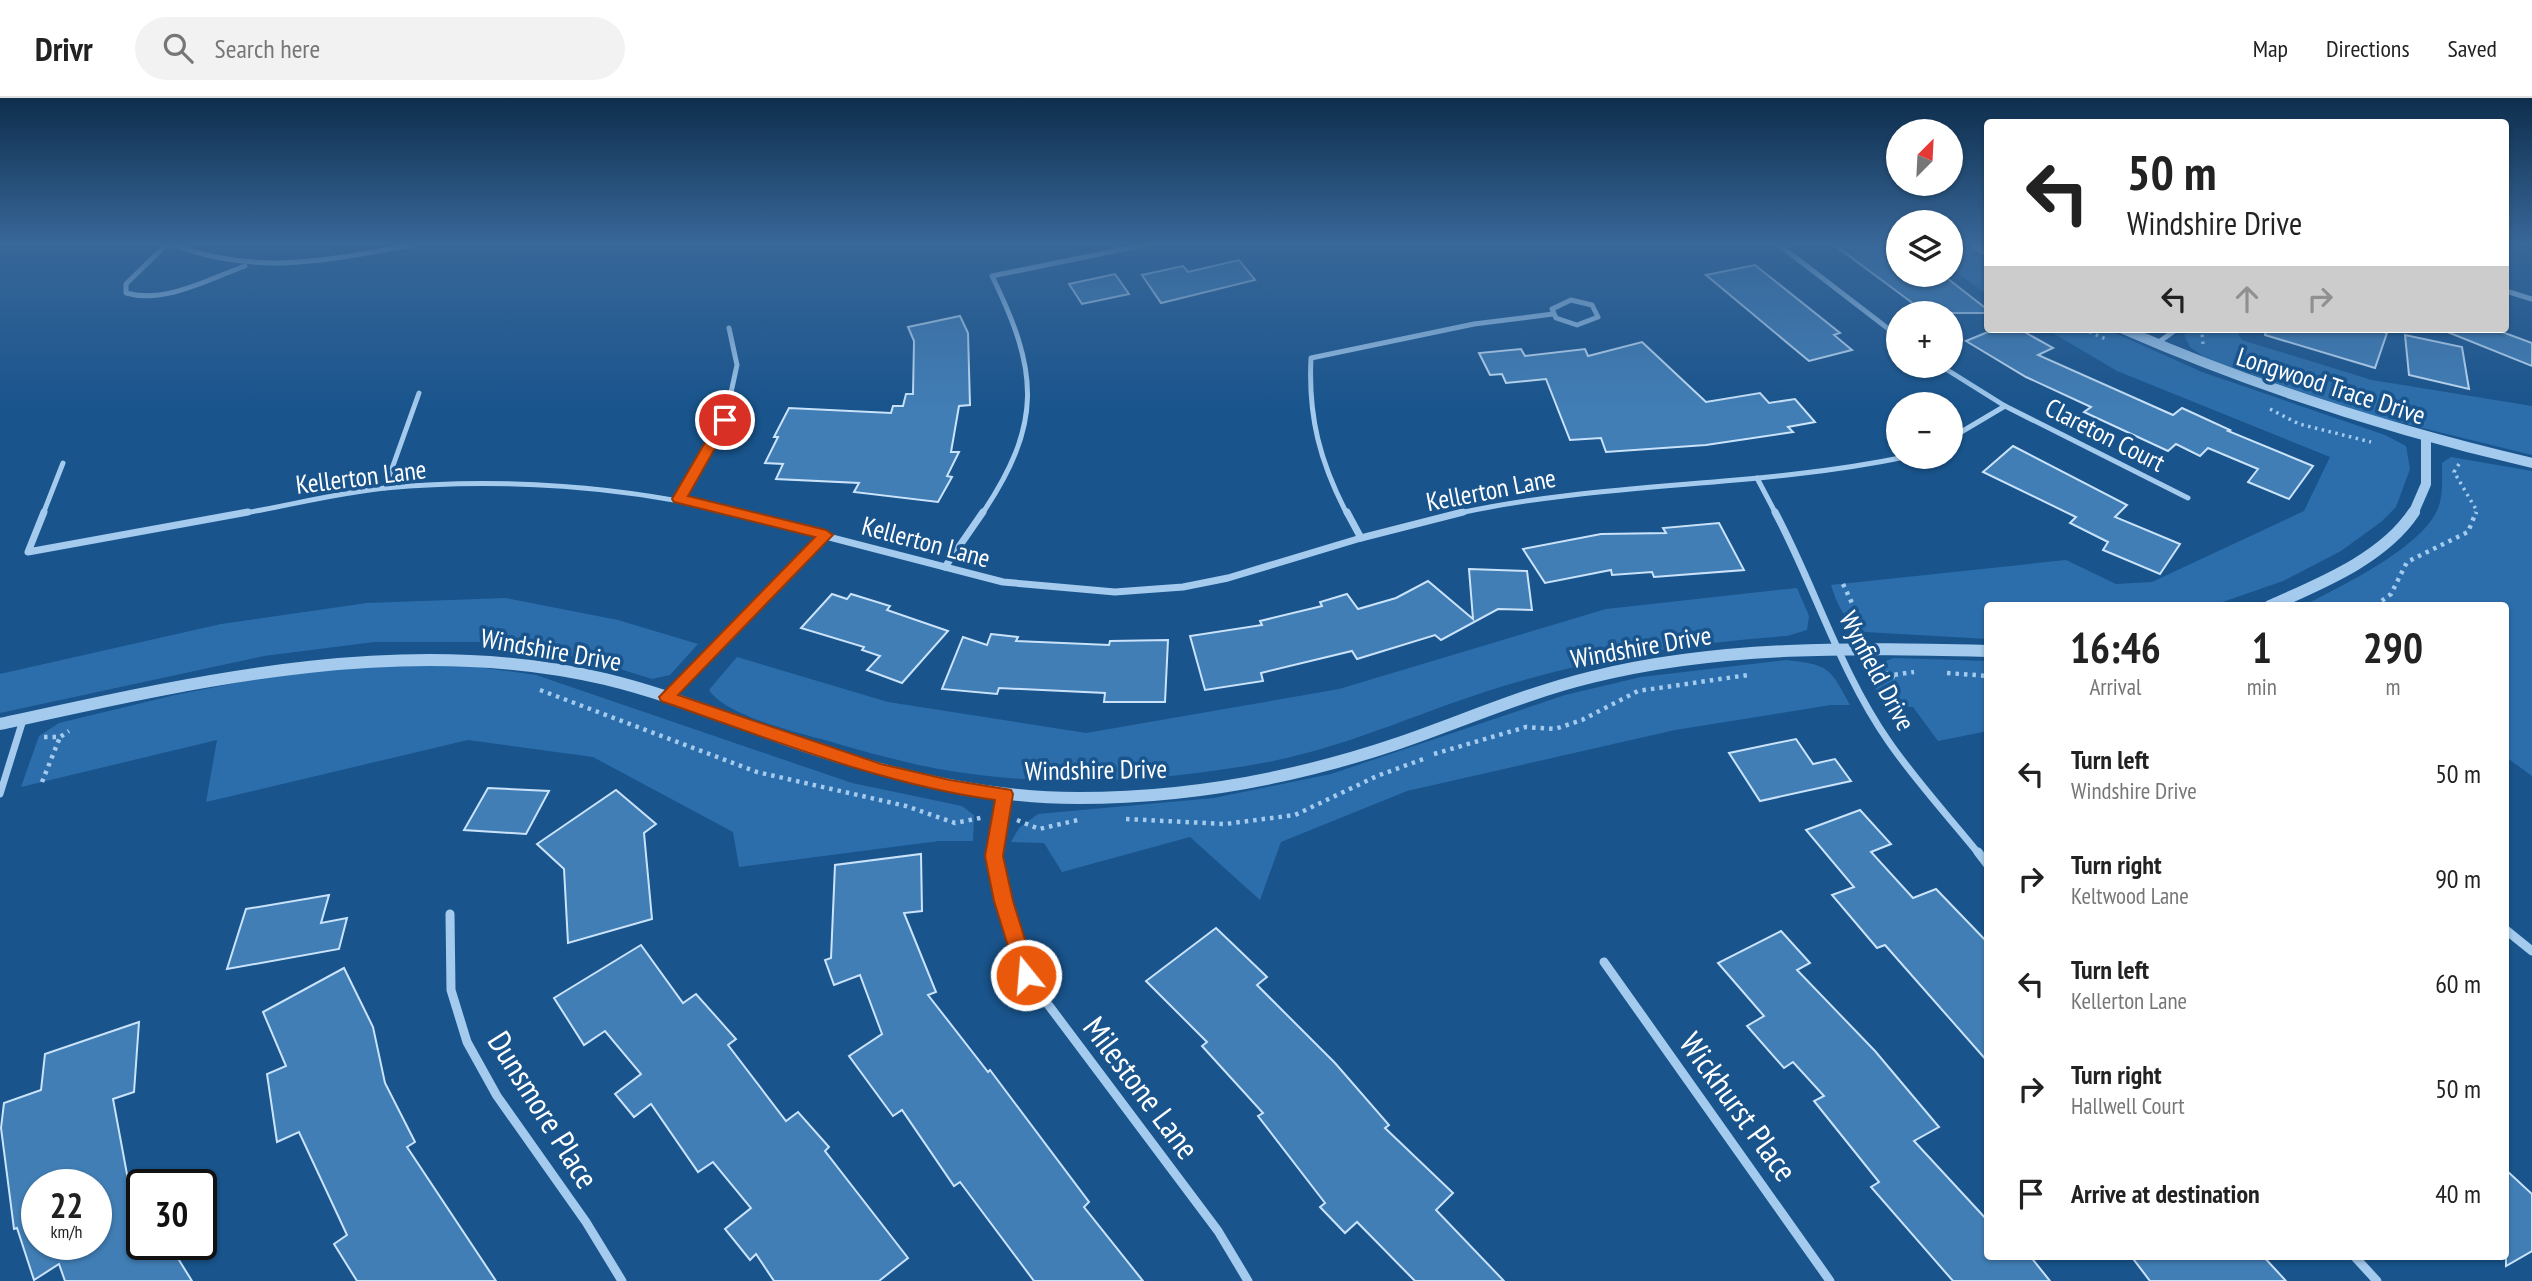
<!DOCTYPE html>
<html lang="en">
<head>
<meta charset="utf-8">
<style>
  body { margin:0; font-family:"PT Sans Narrow",sans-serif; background:#f2f2f2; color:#222; height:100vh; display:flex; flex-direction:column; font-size:26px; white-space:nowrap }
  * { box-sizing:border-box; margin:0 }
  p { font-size:23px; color:#767676 }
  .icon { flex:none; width:38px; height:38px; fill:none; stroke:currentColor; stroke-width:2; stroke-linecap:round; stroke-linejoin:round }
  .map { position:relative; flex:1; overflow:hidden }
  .drawer { position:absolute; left:1984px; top:504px; width:525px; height:658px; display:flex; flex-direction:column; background:#fff; border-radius:7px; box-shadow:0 2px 5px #0004 }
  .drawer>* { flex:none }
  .guide { position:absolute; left:1984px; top:21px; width:525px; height:214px; border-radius:7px; box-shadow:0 2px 5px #0004; background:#fff; color:#222; overflow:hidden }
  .needle { width:46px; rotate:24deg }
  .tools { position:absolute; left:1886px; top:21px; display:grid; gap:14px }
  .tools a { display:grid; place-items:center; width:77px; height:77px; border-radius:50%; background:#fff; box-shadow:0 2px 5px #0004; font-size:35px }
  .speed { position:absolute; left:21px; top:1071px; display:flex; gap:14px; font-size:35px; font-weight:700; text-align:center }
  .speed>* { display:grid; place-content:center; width:91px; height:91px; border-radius:50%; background:#fff; box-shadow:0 2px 5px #0004; line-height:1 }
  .speed small { font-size:18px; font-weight:400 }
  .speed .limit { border:4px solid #111; border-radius:10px; background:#fff; color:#111 }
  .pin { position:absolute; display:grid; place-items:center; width:60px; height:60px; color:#fff; margin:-30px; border:4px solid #fff; border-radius:50%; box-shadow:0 2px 7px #0007 }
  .me { position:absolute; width:77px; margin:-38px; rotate:343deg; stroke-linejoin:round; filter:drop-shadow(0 0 5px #0008) }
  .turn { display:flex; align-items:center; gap:24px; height:147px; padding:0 28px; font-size:32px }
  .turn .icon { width:91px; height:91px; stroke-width:2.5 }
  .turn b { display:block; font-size:49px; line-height:60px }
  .lanes { display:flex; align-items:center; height:66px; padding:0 28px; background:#0003; justify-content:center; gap:35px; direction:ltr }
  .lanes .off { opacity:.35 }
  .eta { display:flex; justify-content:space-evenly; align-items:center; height:119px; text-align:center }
  .eta b { font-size:42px; font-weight:600; line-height:49px }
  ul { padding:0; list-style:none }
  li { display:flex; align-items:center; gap:21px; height:105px; padding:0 28px }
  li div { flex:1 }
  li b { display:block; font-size:26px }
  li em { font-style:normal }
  header { display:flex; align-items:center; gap:42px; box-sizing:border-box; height:98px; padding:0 35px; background:#fff; border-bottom:2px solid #e0e0e0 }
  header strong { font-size:33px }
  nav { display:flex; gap:38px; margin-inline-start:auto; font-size:24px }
  .search { width:490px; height:63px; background:#f2f2f2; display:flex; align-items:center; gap:18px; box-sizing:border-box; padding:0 24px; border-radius:38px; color:#767676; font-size:26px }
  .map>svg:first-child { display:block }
  .green { fill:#2c6eab }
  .building { fill:#417eb5; stroke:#cae3fa; stroke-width:2; fill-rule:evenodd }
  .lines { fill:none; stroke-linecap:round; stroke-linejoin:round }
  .path-far1 { stroke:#a4cbee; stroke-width:3.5; stroke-dasharray:2.5 4.5; stroke-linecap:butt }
  .path { stroke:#a4cbee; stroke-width:4.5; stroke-dasharray:3.5 5; stroke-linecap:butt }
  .minor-far2 { stroke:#a4cbee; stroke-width:5 }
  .minor-far1 { stroke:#a4cbee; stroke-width:7 }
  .minor { stroke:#a4cbee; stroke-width:9 }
  .tertiary-far1 { stroke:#a4cbee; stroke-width:10 }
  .tertiary { stroke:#a4cbee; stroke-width:12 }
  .route { fill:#ea580c; stroke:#983908; stroke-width:2 }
  .labels { text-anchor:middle; stroke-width:7; stroke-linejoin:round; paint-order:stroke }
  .street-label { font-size:26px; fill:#fff; stroke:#19548c }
  .near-street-label { font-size:32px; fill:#fff; stroke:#19548c }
</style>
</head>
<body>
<header>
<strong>Drivr</strong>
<div class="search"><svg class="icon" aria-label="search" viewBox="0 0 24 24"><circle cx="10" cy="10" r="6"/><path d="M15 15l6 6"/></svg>Search here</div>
<nav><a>Map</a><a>Directions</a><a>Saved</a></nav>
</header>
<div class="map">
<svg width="2532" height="1183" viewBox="0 0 2532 1183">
  <rect width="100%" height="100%" fill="#19548c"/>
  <g class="green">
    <polygon points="1951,146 1963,146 1988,162 1988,197 1951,170"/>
    <path d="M2046 231H2106L2202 274 2385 337 2406 348 2410 371 2396 409 2381 424 2341 453 2283 483 2214 507 1988 508V541L1865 534C1844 522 1838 509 1831 487L2066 462 2116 486 2152 484 2304 413 2330 359 2117 273Z"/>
    <polygon points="2192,231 2235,231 2242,242 2372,282 2532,308 2532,357 2374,318 2281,287 2204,259 2190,249 2184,237"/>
    <path d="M2451 359 2532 373V678L2506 659V508L2305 507C2341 488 2431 446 2440 404 2443 392 2442 378 2442 365Z"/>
    <path d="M1797 490 1809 518 1807 532 1787 538C1692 545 1599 559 1507 587 1429 610 1353 647 1273 663 1175 682 1070 689 972 676 922 670 872 656 825 642 795 634 725 617 709 592L737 559 888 604 1086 635 1339 591 1606 511Z"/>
    <polygon points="506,500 618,522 698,546 670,577 652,581 588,561 486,544 374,544 264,558 0,615 0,576 221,526 367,505"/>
    <polygon points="1894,560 1988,563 1988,633 1938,643 1913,609 1884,608 1869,577 1874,567"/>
    <path d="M1786 562C1829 567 1830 569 1850 607H1831L1675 632 1407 693 1281 744 1260 802 1190 739 1062 774 1044 745 1011 744 1019 730 1038 716 1214 700 1331 676 1565 597 1641 579Z"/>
    <polygon points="464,567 536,577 852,685 962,708 974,717 973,743 939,743 739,769 733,734 593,659 468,642 206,704 217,642 21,689 39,638 59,625 175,597 291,574 380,568"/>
  </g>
  <g class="building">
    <polygon points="1833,146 1899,146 1899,177 1943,177 1988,212 1988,215 1926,215"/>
    <polygon points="1239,162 1255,182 1161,205 1142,177 1183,168 1188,174"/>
    <polygon points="1755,167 1840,235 1834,237 1852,252 1809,263 1706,177"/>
    <polygon points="1115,176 1129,196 1082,206 1069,186"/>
    <polygon points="960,218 968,235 970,307 959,308 951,354 959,354 947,378 952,379 938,404 854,394 859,385 776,381 783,366 765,365 778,339 774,339 789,310 891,315 893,308 903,308 906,296 913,296 914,243 908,229"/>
    <polygon points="1995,231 2019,231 2053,250 2038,257 2173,317 2182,310 2230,332 2228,333 2313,368 2289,401 2248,384 2258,371 2208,350 2200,358 2176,346 2168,353 2084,314 2091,309 2026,279 1966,243"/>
    <polygon points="2266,231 2373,231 2387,235 2375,270 2265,237"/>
    <polygon points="2440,231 2494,231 2532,245 2532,268"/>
    <polygon points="2405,237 2462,249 2469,291 2409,277"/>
    <polygon points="1642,244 1706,304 1760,295 1769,305 1795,301 1815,324 1788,329 1793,334 1706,347 1606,354 1601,340 1570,342 1546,281 1506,285 1502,276 1490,277 1479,255 1521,251 1525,258 1585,251 1588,258"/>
    <polygon points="2013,348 2127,407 2115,419 2180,446 2160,476 2103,452 2108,444 2070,425 2076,419 1983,374"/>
    <polygon points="1719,425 1744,472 1654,479 1652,474 1612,477 1611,472 1545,485 1523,451 1601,436 1666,435 1663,430"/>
    <polygon points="1469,471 1527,473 1532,512 1498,511 1441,542 1435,537 1357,561 1352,553 1261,575 1263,583 1205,592 1190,538 1262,527 1260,523 1322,508 1320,504 1347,496 1358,511 1396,500 1428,483 1473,521"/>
    <polygon points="832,496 847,501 851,496 890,508 887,512 948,533 902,585 867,572 880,558 862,552 864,549 801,530"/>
    <polygon points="991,536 1018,539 1016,543 1109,547 1110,543 1168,542 1165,604 1104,604 1105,595 999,590 997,596 942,591 963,539 987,547"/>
    <polygon points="1796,641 1813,666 1835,661 1851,683 1760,703 1729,655"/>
    <polygon points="488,690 549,693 526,736 464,732"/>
    <polygon points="616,692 656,726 644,735 652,821 568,845 564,771 537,746"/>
    <polygon points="1860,712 1891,746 1871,754 1913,800 1936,791 1988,845 1988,964 1885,847 1877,850 1832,797 1854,789 1806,732"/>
    <polygon points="921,756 922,813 904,815 936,894 928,897 988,974 990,972 1089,1104 1084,1109 1143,1183 1034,1183 960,1084 954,1088 902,1012 893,1018 849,958 882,936 860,877 834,887 825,862 831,860 835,767"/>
    <polygon points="329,797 321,825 347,820 339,851 227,871 246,811"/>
    <polygon points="1216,830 1267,879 1257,887 1335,965 1389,1027 1385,1030 1453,1095 1436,1112 1504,1183 1415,1183 1357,1124 1345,1135 1320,1109 1325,1105 1258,1018 1263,1015 1202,948 1207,944 1146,883"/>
    <polygon points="1781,833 1810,865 1797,872 1875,953 1939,1029 1914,1043 1988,1123 1988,1158 2030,1158 2050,1183 1953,1183 1871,1089 1879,1084 1814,1003 1824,998 1793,964 1784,970 1747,928 1764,918 1718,865"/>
    <polygon points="641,847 683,905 696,896 736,941 728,947 786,1023 798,1014 829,1049 825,1053 908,1160 879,1183 774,1183 756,1156 750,1162 725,1131 751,1110 713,1064 698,1074 651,1006 634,1019 615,996 641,976 605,933 584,947 554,900"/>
    <polygon points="344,870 373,929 385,985 415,1044 407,1049 496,1183 357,1183 334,1146 347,1137 299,1034 277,1044 267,976 286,968 263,914"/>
    <path d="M139 924 134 994 113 1001 129 1087 142 1080V1146H169L192 1183H65L59 1166 34 1182 17 1130 14 1131 1 1030 4 1005 41 992 45 956ZM37 1087H96V1146H37Z"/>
    <polygon points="2506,1072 2532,1096 2532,1153 2506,1168"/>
    <polygon points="2131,1158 2263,1158 2286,1183 2150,1183"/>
  </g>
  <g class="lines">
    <g class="path-far1">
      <polyline points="2083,231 2108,242"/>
      <polyline points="2203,246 2202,235 2209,231"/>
      <polyline points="2270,311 2299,326 2371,344"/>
      <polyline points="2459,366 2454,374 2477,413 2476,416"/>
    </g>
    <g class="path">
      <polyline points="1843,486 1859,520 1857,531"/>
      <polyline points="2375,508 2391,496 2407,464 2468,434 2476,414"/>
      <polyline points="1878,573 1893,577 1914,574"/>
      <polyline points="1947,575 1988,578"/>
      <polyline points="1893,577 1891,588 1901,608"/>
      <polyline points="540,592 757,674 906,708 955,725 985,719"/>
      <polyline points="44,639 60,639 69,633"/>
      <polyline points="1434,656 1526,629 1555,631 1582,622 1638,593 1748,577"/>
      <polyline points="42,684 60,639"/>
      <polyline points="1126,721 1225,726 1295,717 1377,678 1426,660"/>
      <polyline points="1017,722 1039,731 1078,722"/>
    </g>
    <g class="minor-far2">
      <path d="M167 146 126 186V195C165 206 209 181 245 168"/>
      <path d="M172 146C256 179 330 162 416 146"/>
      <polyline points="1778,146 1899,239"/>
      <polyline points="2506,193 2532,201"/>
      <polygon points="1571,202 1592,207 1598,219 1577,227 1556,220 1552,211"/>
      <polyline points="2156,246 2177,231"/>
      <polyline points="1941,268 2005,308 2188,400"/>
      <polyline points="1951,340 2005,308"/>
      <polyline points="1757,380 1776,416"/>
      <polyline points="385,390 419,295"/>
      <polyline points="679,401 725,322 737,267 729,230"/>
      <polyline points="43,416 63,365"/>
      <path d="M239 416C287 408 336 395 385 390 499 379 628 388 738 416"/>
      <path d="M982 416C1043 325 1039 274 992 178L1148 146"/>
      <path d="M1347 416C1320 364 1308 319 1311 260L1474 226 1553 216"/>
      <path d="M1455 416C1604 383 1756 390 1905 359"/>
    </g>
    <g class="minor-far1">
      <polyline points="44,414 28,454 248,414"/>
      <polyline points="732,414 1003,484 1115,494 1183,489 1228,480 1361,440 1463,414"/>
      <polyline points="1347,414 1361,440"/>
      <path d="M1775 414C1815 489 1840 574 1889 644 1916 683 1949 719 1979 756"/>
      <polyline points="945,469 983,414"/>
      <polyline points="667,599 826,437"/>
      <polyline points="0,696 23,622"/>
      <polyline points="994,756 1004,697"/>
    </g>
    <g class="minor">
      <polyline points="995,754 1026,877 1218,1133 1248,1183"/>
      <polyline points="1978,754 1988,767"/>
      <polyline points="450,816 451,892 467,944 497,998 586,1124 622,1183"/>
      <polyline points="2506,832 2532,853"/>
      <polyline points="1604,864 1830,1183"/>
      <polyline points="2354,1158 2377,1183"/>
    </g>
    <g class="tertiary-far1">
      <polyline points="1975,146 1988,154"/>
      <path d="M2123 231C2256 289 2391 332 2532 365"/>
      <polyline points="2413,416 2426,386 2426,341"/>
    </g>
    <g class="tertiary">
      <path d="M2270 508C2319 486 2383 461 2414 414"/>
      <path d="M0 626C196 583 406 534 605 581 672 597 735 624 799 646 889 677 983 700 1078 700 1187 700 1296 680 1399 645 1463 623 1526 595 1592 579 1722 547 1855 550 1988 553"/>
    </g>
  </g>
  <linearGradient id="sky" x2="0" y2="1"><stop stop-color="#0e2e4d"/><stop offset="0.47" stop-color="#386799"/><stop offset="1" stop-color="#386799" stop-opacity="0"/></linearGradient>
  <rect width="2532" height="311" fill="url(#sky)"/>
  <path class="route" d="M720 319 731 322 688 398 826 432 833 437 678 597 881 666 950 682 1011 692 1013 696 1003 758 1013 803 1036 877 1033 883H1020L1017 877 994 803 985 758 995 702C880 686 771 641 661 603L659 599 815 439 674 404 672 401Z"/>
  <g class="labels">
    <g class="street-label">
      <text transform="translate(2331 288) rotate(18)" y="9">Longwood Trace Drive</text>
      <text transform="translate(2105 337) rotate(27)" y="9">Clareton Court</text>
      <text transform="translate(361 379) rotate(-7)" y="9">Kellerton Lane</text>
      <text transform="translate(1491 392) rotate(-11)" y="9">Kellerton Lane</text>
      <text transform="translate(926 444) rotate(15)" y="9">Kellerton Lane</text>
      <text transform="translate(1641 549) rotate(-10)" y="9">Windshire Drive</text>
      <text transform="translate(551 552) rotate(10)" y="9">Windshire Drive</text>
      <text transform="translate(1877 573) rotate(62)" y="9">Wynfield Drive</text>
      <text transform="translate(1096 672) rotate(-1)" y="9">Windshire Drive</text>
    </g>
    <g class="near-street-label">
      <text transform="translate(1141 990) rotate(53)" y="11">Milestone Lane</text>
      <text transform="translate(1738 1009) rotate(54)" y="11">Wickhurst Place</text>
      <text transform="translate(543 1012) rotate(58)" y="11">Dunsmore Place</text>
    </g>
  </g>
</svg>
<div class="tools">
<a><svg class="needle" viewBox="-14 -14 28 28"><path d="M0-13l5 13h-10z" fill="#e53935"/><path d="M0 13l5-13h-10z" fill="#767676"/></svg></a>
<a><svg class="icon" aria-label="layers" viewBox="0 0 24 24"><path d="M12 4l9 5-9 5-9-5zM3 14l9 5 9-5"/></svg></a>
<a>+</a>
<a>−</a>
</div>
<div class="speed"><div>22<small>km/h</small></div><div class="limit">30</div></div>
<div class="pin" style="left:725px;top:322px;background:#d93025"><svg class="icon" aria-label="arrive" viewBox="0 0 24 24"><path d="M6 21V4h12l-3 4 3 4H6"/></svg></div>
<svg class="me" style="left:1026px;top:877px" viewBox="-20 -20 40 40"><circle r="17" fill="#ea580c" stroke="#fff" stroke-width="3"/><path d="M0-11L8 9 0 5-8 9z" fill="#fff"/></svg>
<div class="guide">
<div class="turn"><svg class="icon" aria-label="left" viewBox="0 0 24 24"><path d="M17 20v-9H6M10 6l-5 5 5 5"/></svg><div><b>50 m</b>Windshire Drive</div></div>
<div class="lanes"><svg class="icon" aria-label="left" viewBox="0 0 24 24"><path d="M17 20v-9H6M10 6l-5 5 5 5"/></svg><svg class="icon off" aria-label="ahead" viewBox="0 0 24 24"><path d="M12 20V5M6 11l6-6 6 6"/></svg><svg class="icon off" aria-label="right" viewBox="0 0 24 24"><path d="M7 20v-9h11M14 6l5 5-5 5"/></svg></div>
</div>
<section class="drawer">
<div class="eta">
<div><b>16:46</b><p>Arrival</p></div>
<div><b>1</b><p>min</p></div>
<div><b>290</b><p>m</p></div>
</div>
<ul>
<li><svg class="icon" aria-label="left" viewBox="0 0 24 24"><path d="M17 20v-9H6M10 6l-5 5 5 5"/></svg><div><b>Turn left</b><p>Windshire Drive</p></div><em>50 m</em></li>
<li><svg class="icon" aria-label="right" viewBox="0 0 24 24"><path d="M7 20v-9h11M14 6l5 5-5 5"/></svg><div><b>Turn right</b><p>Keltwood Lane</p></div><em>90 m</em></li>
<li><svg class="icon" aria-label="left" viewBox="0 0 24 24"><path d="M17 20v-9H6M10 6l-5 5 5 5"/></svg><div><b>Turn left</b><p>Kellerton Lane</p></div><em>60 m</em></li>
<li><svg class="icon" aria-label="right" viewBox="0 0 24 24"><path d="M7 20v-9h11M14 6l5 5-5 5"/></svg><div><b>Turn right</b><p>Hallwell Court</p></div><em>50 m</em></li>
<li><svg class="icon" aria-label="arrive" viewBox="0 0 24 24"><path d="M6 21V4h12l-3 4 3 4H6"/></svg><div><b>Arrive at destination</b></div><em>40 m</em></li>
</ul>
</section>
</div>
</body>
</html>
